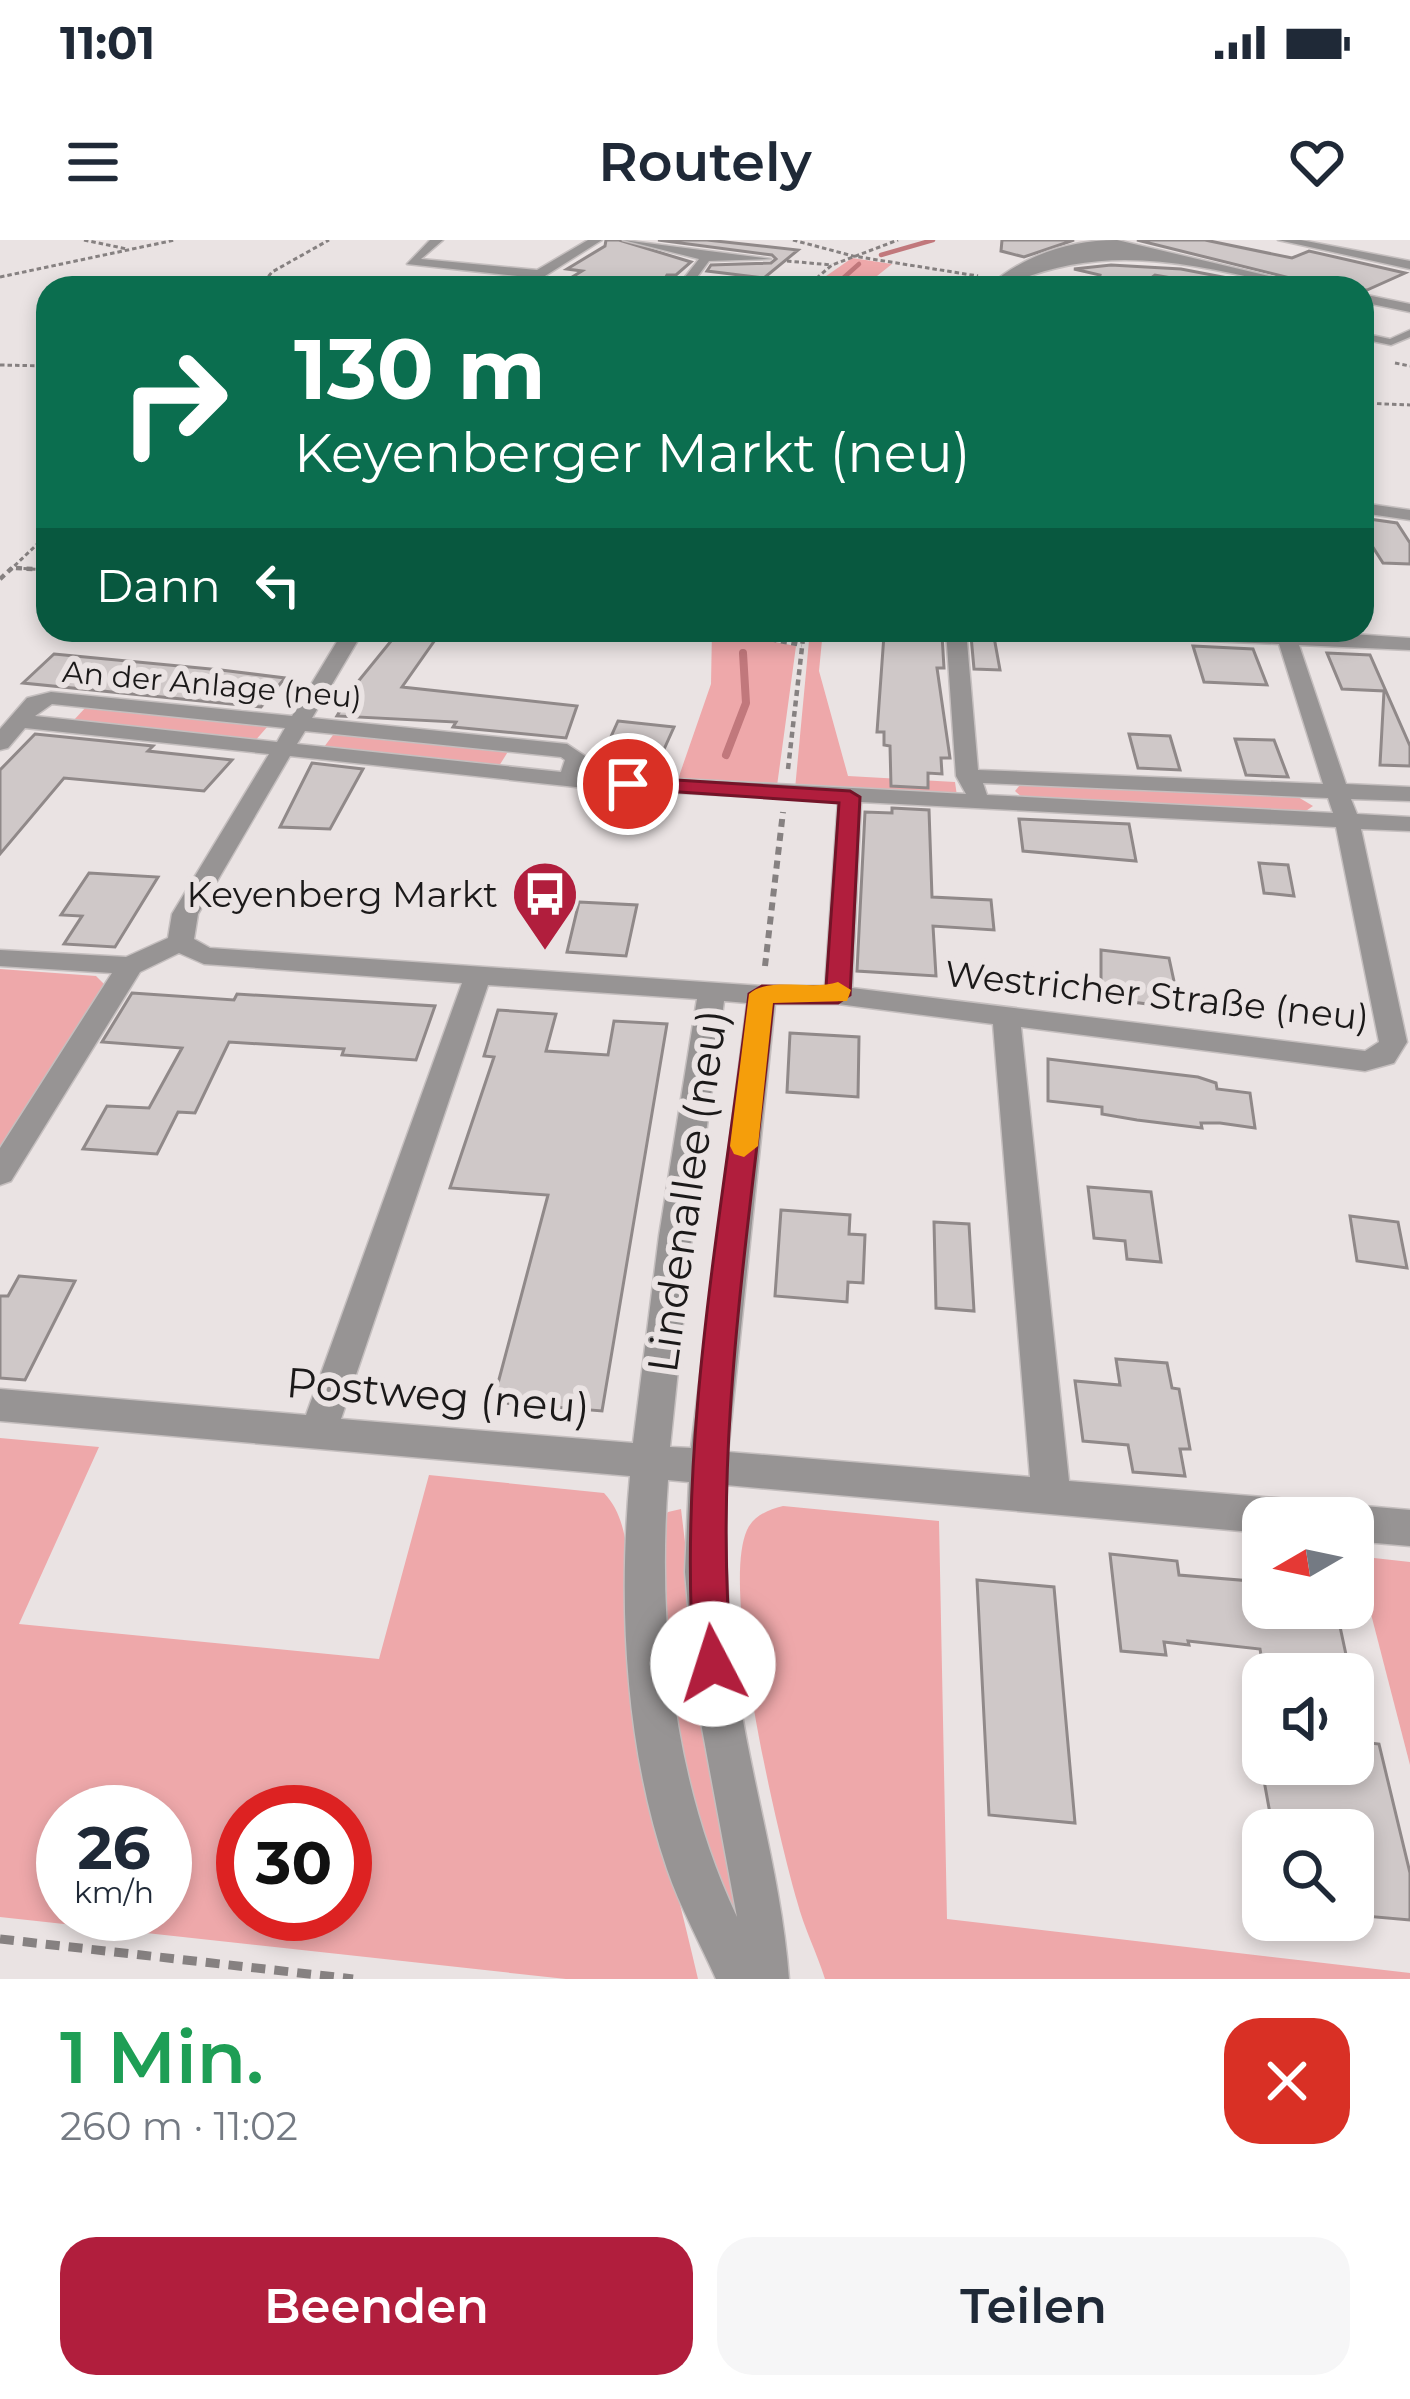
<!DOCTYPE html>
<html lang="de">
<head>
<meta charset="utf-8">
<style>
  body { margin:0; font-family:Montserrat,sans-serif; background:#f6f6f7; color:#1f2937; height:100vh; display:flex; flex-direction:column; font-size:45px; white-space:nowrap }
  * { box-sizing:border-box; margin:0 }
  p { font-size:39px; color:#747a83 }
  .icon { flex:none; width:66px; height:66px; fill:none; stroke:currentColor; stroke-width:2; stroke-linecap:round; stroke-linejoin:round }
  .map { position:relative; height:1739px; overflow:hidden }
  .drawer { display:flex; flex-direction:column; background:#fff; flex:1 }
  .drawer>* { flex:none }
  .guide { position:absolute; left:36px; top:36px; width:1338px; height:366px; border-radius:36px; box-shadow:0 6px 18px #0003; background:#0b6e4f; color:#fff; overflow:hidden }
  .needle { width:78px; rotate:261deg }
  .buttons { position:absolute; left:1242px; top:1257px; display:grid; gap:24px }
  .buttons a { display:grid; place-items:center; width:132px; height:132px; border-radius:24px; background:#fff; box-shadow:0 6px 18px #0003; font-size:60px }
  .speed { position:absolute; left:36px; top:1545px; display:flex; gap:24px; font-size:60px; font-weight:700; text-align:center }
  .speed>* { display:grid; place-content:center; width:156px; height:156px; border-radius:50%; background:#fff; box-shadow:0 6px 18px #0003; line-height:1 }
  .speed small { font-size:30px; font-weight:400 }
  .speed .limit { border:18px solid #d22; background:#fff; color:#111 }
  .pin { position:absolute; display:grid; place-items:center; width:102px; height:102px; color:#fff; margin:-51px; border:6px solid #fff; border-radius:50%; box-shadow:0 3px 12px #0007 }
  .me { position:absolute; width:132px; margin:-66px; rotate:355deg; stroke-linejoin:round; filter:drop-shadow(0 0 9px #0008) }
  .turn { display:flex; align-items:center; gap:42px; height:252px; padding:0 60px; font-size:54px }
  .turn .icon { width:156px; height:156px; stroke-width:2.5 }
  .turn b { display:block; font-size:84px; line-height:102px }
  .then { display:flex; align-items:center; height:114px; padding:0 60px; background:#0003; gap:24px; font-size:45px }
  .round { display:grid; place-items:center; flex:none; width:126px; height:126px; border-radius:36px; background:#f6f6f7 }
  .headline { display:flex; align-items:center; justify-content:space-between; height:204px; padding:0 60px }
  h1 { font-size:72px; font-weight:600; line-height:90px; color:#1e9e55 }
  .button { display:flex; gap:24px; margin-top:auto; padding:24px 60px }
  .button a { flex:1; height:138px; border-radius:36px; background:#b11e3d; color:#fff; font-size:48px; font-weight:600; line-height:138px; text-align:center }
  .button a+a { background:#f6f6f7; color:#1f2937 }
  .status { display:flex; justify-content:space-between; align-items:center; height:84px; padding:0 60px; background:#fff; direction:ltr }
  .status svg { height:33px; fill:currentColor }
  header { display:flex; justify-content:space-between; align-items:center; height:156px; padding:0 60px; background:#fff; font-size:54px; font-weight:600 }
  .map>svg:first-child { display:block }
  .green { fill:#eea8aa; fill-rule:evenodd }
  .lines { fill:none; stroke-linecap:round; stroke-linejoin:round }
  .stream-far1 { stroke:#c1787c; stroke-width:4.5 }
  .stream { stroke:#c1787c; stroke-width:8 }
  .building { fill:#cfc8c8; stroke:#908989; stroke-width:3 }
  .service-casing { stroke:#c5bfbf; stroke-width:3 }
  .minor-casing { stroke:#c5bfbf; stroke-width:3 }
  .path-far3 { stroke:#868181; stroke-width:3; stroke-dasharray:4.5 3; stroke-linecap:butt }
  .path-far2 { stroke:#868181; stroke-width:4.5; stroke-dasharray:6 4.5; stroke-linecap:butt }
  .path-far1 { stroke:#868181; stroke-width:6; stroke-dasharray:8 6; stroke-linecap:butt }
  .path { stroke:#868181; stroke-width:9; stroke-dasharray:14 9; stroke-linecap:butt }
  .service { fill:#979494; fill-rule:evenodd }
  .minor { fill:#979494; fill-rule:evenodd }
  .route { fill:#b11e3d; stroke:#731428; stroke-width:3 }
  .slow { fill:#f59e0b }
  .labels { text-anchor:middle; stroke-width:12; stroke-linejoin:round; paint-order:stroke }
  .far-street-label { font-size:30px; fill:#1b1919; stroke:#eae3e3 }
  .poi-label { font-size:36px; fill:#1b1919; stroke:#eae3e3; text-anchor:end }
  .street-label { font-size:36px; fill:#1b1919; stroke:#eae3e3 }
  .near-street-label { font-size:42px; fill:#1b1919; stroke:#eae3e3 }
</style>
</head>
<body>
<div class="status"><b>11:01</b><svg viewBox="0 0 49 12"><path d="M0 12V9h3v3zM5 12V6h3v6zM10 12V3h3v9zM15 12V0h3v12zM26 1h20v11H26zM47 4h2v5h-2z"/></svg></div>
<header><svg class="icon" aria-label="menu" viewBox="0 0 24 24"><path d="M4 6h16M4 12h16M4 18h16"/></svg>Routely<svg class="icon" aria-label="heart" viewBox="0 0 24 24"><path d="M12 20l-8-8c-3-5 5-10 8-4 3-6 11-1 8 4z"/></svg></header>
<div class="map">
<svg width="1410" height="1739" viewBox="0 0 1410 1739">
  <rect width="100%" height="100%" fill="#eae3e3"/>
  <g class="green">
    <polygon points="852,18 892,24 862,48 809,48"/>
    <polygon points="712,390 796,406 777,546 677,542 711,444"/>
    <polygon points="810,390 823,390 819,431 848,536 955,542 957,556 795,549"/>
    <polygon points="87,466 268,486 254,502 72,482"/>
    <polygon points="336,491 509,510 499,526 324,507"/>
    <polygon points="1035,543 1273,553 1298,557 1313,566 1303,573 1023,558 1015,551 1020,545"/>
    <polygon points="0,729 96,736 106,746 0,916"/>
    <path d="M0 1198 99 1207 19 1384 379 1419 429 1235 604 1253C636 1286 627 1351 630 1395 637 1511 672 1626 698 1739H566L0 1677ZM63 1572H165V1674H63ZM243 1572H345V1674H243Z"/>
    <path d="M783 1266 939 1281 947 1679 1410 1733V1739H825C817 1713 804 1688 797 1661 777 1591 720 1350 747 1290 754 1275 768 1270 783 1266Z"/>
    <polygon points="681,1269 717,1569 746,1684 733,1696 671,1480 661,1280 668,1272"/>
    <polygon points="1356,1316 1410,1322 1410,1525"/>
  </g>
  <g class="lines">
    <g class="stream-far1">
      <polyline points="881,15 933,0"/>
      <polyline points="832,48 859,24"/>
    </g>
    <polyline class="stream" points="726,515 746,463 743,413"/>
  </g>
  <g class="building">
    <polygon points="606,0 619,0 691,22 676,35 667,35 663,43 569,39 582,31 567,29 605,6"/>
    <polygon points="658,0 707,0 798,10 764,38 707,31 711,25 771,23 776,19 772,15"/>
    <polygon points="1002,0 1074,0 1024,17 1001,11"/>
    <polygon points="1137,0 1205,0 1292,18 1309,11 1405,33 1367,50 1330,48"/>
    <polygon points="1111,25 1181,29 1264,45 1229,48 1155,35 1138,48 1097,48 1100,35 1074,29"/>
    <polygon points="1362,278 1397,283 1410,303 1410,324 1383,323 1362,290"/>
    <polygon points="400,390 442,390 402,447 577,466 566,498 453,487 456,482 337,476 356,444"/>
    <polygon points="884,395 942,395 944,428 937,428 950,518 941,518 942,534 928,533 928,548 891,546 890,506 884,505 884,492 877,492"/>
    <polygon points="971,396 994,397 1000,430 974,429"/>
    <polygon points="1193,406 1253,409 1267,445 1204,442"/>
    <polygon points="1327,413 1370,415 1410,506 1410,526 1380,525 1384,451 1342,449"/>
    <polygon points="54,414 221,430 285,438 261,467 23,443"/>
    <polygon points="618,481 674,487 661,516 605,510"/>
    <polygon points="35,494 153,506 148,511 232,520 204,551 64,538 0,614 0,530"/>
    <polygon points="1129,494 1170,496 1180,530 1138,528"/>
    <polygon points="1235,499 1274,500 1288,537 1246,535"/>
    <polygon points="312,523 363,529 330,589 280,587"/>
    <polygon points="892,568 929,570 932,657 991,660 994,690 933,686 936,736 857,731 865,572 892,573"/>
    <polygon points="1019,579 1129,584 1136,621 1023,611"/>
    <polygon points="1259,623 1288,625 1294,656 1264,653"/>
    <polygon points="89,633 158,637 115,707 64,704 82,676 61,675"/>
    <polygon points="579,662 637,665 626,716 567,712"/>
    <polygon points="1101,710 1169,718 1175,746 1155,745 1155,765 1101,758"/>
    <polygon points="132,753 234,760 237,754 435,766 416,820 342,815 344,809 229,802 195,873 178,872 157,914 83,909 107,866 149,868 182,808 102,802"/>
    <polygon points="498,770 556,774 546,811 608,815 614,781 667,784 602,1171 493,1162 548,955 450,948 494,817 484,816"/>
    <polygon points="790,793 859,797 858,857 787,852"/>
    <polygon points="1048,819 1198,837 1216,843 1217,849 1250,853 1255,888 1220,883 1201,883 1202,888 1137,880 1102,874 1102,867 1048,861"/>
    <polygon points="1088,947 1151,952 1161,1022 1127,1019 1125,1001 1094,998"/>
    <polygon points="781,970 850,975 849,994 865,995 863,1043 848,1042 847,1062 775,1056"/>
    <polygon points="1350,976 1398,982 1407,1028 1357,1021"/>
    <polygon points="934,982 969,984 974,1071 936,1068"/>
    <polygon points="19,1036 75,1041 25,1140 0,1138 0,1056 8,1056"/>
    <polygon points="1116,1119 1167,1123 1172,1148 1179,1149 1190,1209 1180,1209 1185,1236 1133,1232 1128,1205 1083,1201 1075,1141 1120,1145"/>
    <polygon points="1110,1314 1177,1321 1179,1335 1263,1342 1263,1368 1336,1368 1348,1424 1261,1415 1260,1409 1188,1401 1189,1405 1164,1402 1166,1415 1121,1411"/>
    <polygon points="977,1340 1054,1347 1075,1583 989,1575"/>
    <polygon points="1353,1501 1379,1504 1410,1633 1410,1680 1353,1675 1353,1590 1273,1590 1261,1524 1353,1524"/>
  </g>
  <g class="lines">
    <g class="service-casing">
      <polygon id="service" points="1410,90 1410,97 1391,105 1362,99 1362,93 1390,99"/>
    </g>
    <g class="minor-casing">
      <g id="minor">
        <polygon points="430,0 443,0 421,19 537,30 588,0 602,0 537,41 627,48 523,48 517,44 527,37 407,24"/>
        <polygon points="623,0 771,19 709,21 689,48 668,48 681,42 699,19"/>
        <path d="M1117 0 1320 48H1298C1187 23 1103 0 1000 48L989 46C1024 15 1070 0 1117 0Z"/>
        <polygon points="1278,0 1301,0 1410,21 1410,29"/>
        <polygon points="1362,54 1410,64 1410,72 1362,62"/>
        <polygon points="1362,263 1410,270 1410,280 1362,273"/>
        <path d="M344 390H364L312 478 567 504 588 518 583 534 966 554 956 536 946 390H966L978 530 1323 544 1279 404 1095 396 1085 390H1294L1410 398V410L1299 405 1346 544 1410 547V561L1351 559 1357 574 1410 577V591L1361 589 1407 802 1394 823 1365 831 1021 787 1069 1241 1299 1260 1313 1265 1318 1278H1263V1293L726 1245C725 1316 727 1387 739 1457 754 1552 782 1643 789 1739H716C700 1703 680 1667 667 1629 625 1507 618 1364 630 1236L0 1181V1149L306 1175 462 743 204 724 179 713 140 732 11 941 0 945V908L112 733 0 726V710L126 717 168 698 172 674 269 514 25 488 8 508 0 510V489L27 458 51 452 292 476ZM52 464 285 488 277 502 35 476ZM305 491 561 517 565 520 561 532 297 504ZM290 516 585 548 838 561 825 746H762L210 708 194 699 198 674ZM983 543 1328 558 1333 573 987 555ZM861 562 1336 587 1379 802 1365 811 852 748ZM488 745 697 759 659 996 633 1203 341 1179ZM724 761 747 763 691 1208 670 1207 692 996ZM775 764H838L993 784 1030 1237 728 1212ZM668 1240 689 1242 685 1332 696 1456 737 1677C674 1544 657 1387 668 1240Z"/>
        <polygon points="1353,1265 1410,1270 1410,1306 1353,1301 1353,1278 1336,1278 1339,1270"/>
      </g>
    </g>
    <g class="path-far3">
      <polyline points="84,0 127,9"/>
      <polyline points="793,0 853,16 978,36"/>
      <polyline points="787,21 832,25"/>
      <polyline points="0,37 175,0"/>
      <polyline points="259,48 272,32 329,0"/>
      <polyline points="805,48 832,25 898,0"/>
      <polyline points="1395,123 1410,126"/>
      <polyline points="0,125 48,126"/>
      <polyline points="1362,163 1410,165"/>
      <polyline points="16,328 48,330"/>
      <polyline points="9,331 48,294"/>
    </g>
    <g class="path-far2">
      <polyline points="16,328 48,330"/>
      <polyline points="0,339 12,328"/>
      <polyline points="719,390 802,405"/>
      <polyline points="788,529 804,390"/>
    </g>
    <polyline class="path-far1" points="765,726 783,572"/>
    <polyline class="path" points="0,1699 353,1739"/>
    <use href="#service" class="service"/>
    <use href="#minor" class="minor"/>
  </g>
  <path class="route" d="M628 537 850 551 860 557 850 755 838 763H773C751 982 711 1204 732 1424L726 1437 713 1443 699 1437 694 1424C677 1201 722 976 749 754L762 746 826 747 839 563 621 548V539Z"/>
  <path class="slow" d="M838 742 851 750 847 761 773 763 758 906 744 917 734 914 730 906 749 754C769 736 813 751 838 742Z"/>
  <defs>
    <g id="bus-pin" transform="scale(3.45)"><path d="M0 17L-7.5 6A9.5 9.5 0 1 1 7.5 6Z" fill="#b11e3d" stroke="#eae3e3"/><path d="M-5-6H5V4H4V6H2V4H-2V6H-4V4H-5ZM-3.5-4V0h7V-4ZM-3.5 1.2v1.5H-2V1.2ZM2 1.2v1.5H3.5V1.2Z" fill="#fff"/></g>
  </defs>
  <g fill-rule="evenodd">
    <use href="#bus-pin" x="545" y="654"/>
  </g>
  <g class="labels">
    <g class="far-street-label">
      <text transform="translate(212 445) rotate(5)" y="10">An der Anlage (neu)</text>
    </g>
    <g class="poi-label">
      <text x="498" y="667">Keyenberg Markt</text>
    </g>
    <g class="street-label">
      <text transform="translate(1157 755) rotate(6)" y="13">Westricher Straße (neu)</text>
    </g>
    <g class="near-street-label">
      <text transform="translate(687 951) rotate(-82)" y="15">Lindenallee (neu)</text>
      <text transform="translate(438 1155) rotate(5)" y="15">Postweg (neu)</text>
    </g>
  </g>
</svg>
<div class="buttons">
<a><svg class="needle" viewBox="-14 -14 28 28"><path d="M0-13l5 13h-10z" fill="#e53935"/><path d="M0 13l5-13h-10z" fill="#747a83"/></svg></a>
<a><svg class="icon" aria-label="sound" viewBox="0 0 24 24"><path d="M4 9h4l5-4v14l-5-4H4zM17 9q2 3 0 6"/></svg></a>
<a><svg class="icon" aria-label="search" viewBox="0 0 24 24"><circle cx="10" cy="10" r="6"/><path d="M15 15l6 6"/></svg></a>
</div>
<div class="speed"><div>26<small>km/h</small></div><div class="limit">30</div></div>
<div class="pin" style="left:628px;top:544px;background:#d93025"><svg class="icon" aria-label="arrive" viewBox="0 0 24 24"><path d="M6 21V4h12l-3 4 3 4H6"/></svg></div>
<svg class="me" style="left:713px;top:1424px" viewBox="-20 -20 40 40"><circle r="19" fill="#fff"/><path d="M0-13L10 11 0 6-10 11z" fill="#b11e3d"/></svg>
<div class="guide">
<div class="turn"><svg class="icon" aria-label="right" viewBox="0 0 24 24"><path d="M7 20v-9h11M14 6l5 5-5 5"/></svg><div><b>130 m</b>Keyenberger Markt (neu)</div></div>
<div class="then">Dann<svg class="icon" aria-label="left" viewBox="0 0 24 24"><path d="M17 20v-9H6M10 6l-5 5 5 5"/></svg></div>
</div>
</div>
<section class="drawer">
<div class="headline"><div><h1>1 Min.</h1><p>260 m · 11:02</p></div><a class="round" style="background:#d93025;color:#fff"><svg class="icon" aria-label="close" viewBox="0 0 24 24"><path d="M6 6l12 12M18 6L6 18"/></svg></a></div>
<div class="button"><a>Beenden</a><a>Teilen</a></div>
</section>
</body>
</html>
